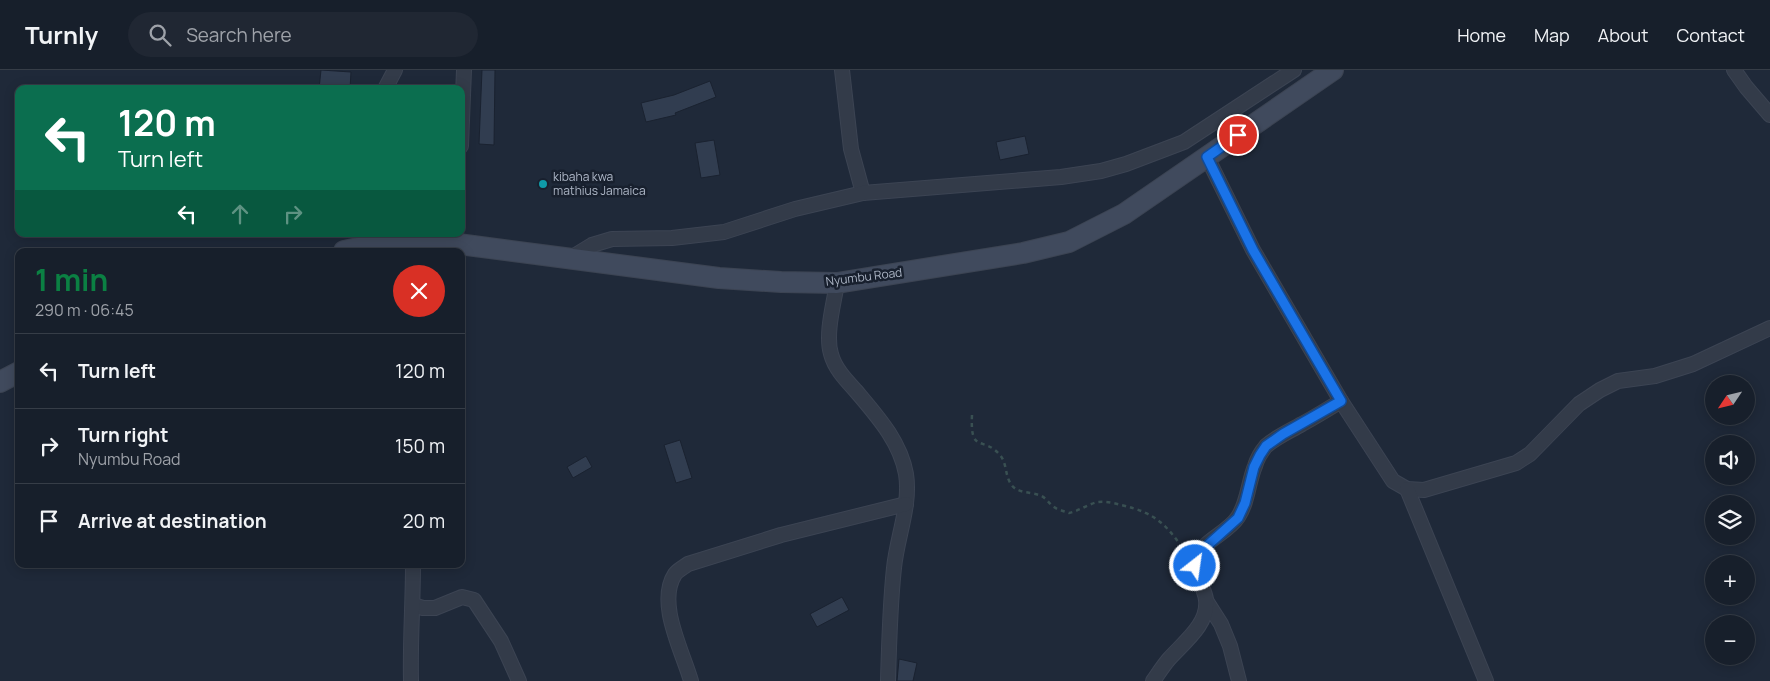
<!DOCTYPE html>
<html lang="en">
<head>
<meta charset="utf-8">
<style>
  body { margin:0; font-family:Manrope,sans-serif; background:#202733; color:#f1f3f6; height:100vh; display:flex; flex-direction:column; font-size:19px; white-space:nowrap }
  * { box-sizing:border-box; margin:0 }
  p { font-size:16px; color:#9ea2a9 }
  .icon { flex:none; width:28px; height:28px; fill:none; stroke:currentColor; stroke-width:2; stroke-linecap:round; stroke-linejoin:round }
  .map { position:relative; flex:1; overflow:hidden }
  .drawer { position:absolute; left:15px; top:178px; width:450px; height:320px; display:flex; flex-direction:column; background:#171f2b; border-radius:10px; box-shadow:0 2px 12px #0003,0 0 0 1px #363d47 }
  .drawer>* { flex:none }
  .hud { position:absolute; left:15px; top:15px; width:450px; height:152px; border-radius:10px; box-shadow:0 2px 12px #0003,0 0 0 1px #363d47; background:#0b6e4f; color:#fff; overflow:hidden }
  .needle { width:32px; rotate:235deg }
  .buttons { position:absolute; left:1705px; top:305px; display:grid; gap:10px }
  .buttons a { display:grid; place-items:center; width:50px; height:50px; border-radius:50%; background:#171f2b; box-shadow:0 2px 12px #0003,0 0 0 1px #363d47; font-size:25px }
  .pin { position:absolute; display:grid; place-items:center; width:42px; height:42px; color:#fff; margin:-21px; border:2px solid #fff; border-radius:50%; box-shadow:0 1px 5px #0007 }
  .me { position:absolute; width:55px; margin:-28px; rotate:30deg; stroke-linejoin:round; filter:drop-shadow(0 0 4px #0008) }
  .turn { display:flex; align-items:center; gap:18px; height:105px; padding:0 20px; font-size:22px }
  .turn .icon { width:65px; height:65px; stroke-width:2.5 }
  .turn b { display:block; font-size:35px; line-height:42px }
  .lanes { display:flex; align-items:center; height:48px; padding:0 20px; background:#0003; justify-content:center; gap:25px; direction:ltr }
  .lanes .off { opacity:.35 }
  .round { display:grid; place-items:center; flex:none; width:52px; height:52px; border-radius:26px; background:#202733 }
  .overview { display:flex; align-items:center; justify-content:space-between; height:85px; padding:0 20px }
  h1 { font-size:30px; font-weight:700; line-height:38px; color:#0b8043 }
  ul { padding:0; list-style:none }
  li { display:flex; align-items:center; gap:15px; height:75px; padding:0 20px; border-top:1px solid #363d47 }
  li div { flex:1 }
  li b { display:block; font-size:19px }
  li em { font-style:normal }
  header { display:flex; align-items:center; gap:30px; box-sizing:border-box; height:70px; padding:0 25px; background:#171f2b; border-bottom:1px solid #363d47 }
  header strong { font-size:24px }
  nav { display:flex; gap:28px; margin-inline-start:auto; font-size:18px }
  .search { width:350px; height:45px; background:#202733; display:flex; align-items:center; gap:12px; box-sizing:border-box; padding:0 18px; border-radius:28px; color:#9ea2a9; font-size:19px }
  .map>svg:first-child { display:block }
  .building { fill:#313d50; stroke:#1a2230 }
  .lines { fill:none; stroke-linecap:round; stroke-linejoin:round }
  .street-casing { stroke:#3c4453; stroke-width:16 }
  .secondary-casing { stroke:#3c4453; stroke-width:22 }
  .path { stroke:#395052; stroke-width:2.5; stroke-dasharray:4 4; stroke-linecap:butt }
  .street { stroke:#333b49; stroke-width:14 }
  .secondary { stroke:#404a5d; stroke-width:20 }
  .route-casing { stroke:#114b97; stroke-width:12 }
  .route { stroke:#1a73e8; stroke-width:9 }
  .culture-dot { fill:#0f9aa8; stroke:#18202e; stroke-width:2 }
  .labels { text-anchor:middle; stroke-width:5; stroke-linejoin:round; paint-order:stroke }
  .poi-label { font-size:12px; fill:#adb6c6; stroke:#18202e; text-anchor:start }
  .street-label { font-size:12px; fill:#adb6c6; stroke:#18202e }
</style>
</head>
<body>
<header>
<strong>Turnly</strong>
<div class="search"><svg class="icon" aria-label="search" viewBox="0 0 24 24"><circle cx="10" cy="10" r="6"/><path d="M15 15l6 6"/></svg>Search here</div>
<nav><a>Home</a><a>Map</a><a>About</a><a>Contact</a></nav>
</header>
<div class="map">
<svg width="1770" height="611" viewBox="0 0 1770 611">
  <rect width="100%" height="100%" fill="#1f2939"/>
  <g class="building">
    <polygon points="321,0 351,2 350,19 319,19"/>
    <polygon points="482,0 495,0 494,75 479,74"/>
    <polygon points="710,11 716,27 675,43 676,45 646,52 641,33 674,25"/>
    <polygon points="1025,66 1029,84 1000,90 996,72"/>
    <polygon points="714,70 720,105 701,108 695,73"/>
    <polygon points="680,370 692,408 676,413 664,375"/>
    <polygon points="586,386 592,397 573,408 567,397"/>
    <polygon points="842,527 849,540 817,557 810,544"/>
    <polygon points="899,589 917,593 913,611 897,611"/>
  </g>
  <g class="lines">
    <g class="street-casing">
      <g id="street">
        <polyline points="842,0 851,79 863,123"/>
        <polyline points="1734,0 1746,17 1770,45"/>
        <polyline points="385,19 395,0"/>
        <polyline points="461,76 464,0"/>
        <polyline points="1207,87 1253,180 1341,331 1393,411 1407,419 1424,420 1516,393 1530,384 1579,334 1600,320 1618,311 1655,306 1693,294 1770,258"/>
        <polyline points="569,189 592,175 612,169 672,168 724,162 795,139 863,123 1061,107 1101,101 1126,94 1184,72 1294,0"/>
        <path d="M837 213C834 233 825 264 831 284 835 299 846 310 856 321 877 346 900 371 906 404 911 435 897 467 894 498 890 535 889 573 888 611"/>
        <polyline points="1407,419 1486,611"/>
        <polyline points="1207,532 1221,554 1230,576 1239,611"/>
        <polyline points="413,535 423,538 435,538 462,527 474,530 501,571 519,611"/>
        <path d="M411 611C410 572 413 533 413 494"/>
        <path d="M691 611C683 582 656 533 675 504 678 500 684 497 688 494L781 465 906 434"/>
        <path d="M1153 611C1158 604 1163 596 1169 589 1183 573 1209 554 1206 530 1205 517 1192 503 1196 490 1201 471 1228 463 1238 447 1248 432 1248 413 1255 396 1257 389 1261 382 1266 376 1276 367 1290 361 1302 354 1315 347 1328 339 1341 331"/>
      </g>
    </g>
    <g class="secondary-casing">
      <g id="secondary">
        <polyline points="344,181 396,170 443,172 719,208 781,212 837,213 1023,183 1069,172 1124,144 1333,0"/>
        <polyline points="0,312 19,302"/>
      </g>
    </g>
    <path class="path" d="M972 345C970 385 983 365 1000 385 1007 393 1005 406 1011 414 1016 423 1030 422 1039 425 1046 427 1049 434 1054 437 1058 440 1064 441 1069 443 1079 441 1088 434 1098 432 1106 431 1114 433 1121 435 1156 443 1166 454 1186 483"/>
    <use href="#street" class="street"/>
    <use href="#secondary" class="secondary"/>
  </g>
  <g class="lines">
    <g class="route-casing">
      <polyline id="route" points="1195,496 1199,483 1238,448 1245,433 1254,397 1260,385 1266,376 1283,364 1341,331 1253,180 1207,87 1238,65"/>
    </g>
    <use href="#route" class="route"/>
  </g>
  <circle class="culture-dot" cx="543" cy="114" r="5"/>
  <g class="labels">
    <g class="poi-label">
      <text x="553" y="111">kibaha kwa<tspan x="553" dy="14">mathius Jamaica</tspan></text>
    </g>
    <g class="street-label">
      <text transform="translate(864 207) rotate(-7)" y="4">Nyumbu Road</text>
    </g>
  </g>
</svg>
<div class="buttons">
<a><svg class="needle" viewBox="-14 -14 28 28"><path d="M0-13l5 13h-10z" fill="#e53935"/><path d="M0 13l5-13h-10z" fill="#9ea2a9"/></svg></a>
<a><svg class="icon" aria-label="sound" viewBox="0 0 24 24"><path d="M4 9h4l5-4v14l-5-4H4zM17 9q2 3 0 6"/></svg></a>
<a><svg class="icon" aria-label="layers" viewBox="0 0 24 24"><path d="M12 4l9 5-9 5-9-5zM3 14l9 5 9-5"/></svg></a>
<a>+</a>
<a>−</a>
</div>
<div class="pin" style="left:1238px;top:65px;background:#d93025"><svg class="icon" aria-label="arrive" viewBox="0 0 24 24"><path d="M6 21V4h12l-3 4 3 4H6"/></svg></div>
<svg class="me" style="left:1195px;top:496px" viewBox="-20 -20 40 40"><circle r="17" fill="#1a73e8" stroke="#fff" stroke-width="3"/><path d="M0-11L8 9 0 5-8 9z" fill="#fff"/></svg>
<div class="hud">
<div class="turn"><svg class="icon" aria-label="left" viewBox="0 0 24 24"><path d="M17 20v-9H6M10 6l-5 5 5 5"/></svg><div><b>120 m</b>Turn left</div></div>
<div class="lanes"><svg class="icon" aria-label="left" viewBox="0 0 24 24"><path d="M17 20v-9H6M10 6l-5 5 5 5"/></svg><svg class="icon off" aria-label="ahead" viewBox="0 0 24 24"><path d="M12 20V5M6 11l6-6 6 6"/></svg><svg class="icon off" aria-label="right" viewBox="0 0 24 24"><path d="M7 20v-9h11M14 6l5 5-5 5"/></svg></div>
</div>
<section class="drawer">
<div class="overview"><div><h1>1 min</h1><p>290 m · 06:45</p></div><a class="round" style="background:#d93025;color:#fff"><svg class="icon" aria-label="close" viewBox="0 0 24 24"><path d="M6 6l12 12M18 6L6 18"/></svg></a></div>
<ul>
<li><svg class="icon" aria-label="left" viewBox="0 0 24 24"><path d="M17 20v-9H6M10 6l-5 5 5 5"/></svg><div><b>Turn left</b></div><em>120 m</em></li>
<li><svg class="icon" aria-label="right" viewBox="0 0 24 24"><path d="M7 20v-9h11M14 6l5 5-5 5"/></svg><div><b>Turn right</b><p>Nyumbu Road</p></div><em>150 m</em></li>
<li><svg class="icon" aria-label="arrive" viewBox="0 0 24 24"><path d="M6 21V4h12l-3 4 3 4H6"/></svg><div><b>Arrive at destination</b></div><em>20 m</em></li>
</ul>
</section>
</div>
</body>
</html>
